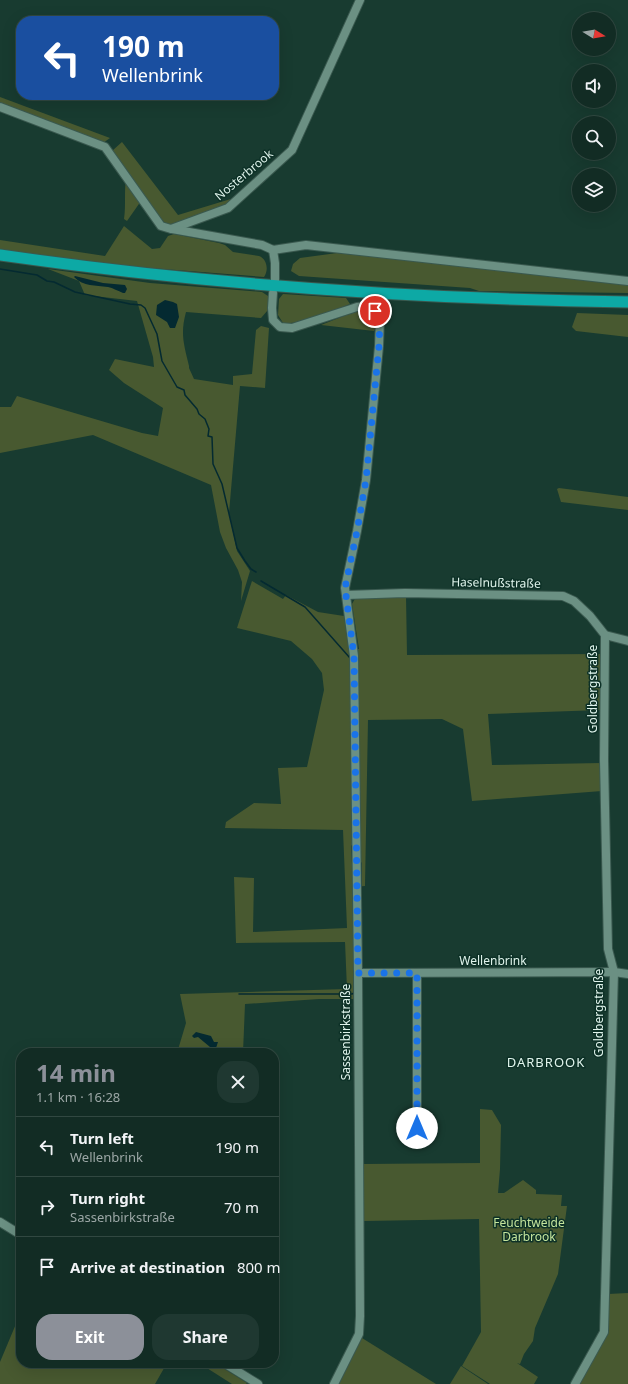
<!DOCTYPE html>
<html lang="en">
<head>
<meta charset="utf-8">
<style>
  body { margin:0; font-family:"Noto Sans",sans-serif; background:#1f3831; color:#f1f3f6; height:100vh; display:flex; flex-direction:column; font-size:15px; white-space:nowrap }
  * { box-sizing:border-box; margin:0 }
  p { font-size:13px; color:#9ca7a6 }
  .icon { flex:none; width:22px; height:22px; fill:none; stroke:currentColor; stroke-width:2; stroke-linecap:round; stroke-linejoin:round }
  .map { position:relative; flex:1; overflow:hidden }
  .side { position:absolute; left:16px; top:1048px; width:263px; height:320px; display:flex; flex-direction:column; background:#122c24; border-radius:16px; box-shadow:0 4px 16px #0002,0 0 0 1px #314841 }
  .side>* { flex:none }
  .hud { position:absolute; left:16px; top:16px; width:263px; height:84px; border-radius:16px; box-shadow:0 4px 16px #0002,0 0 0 1px #314841; background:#1a4fa0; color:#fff; overflow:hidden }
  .needle { width:26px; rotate:101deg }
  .fabs { position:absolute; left:572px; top:12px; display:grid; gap:8px }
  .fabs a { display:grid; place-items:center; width:44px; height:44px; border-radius:50%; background:#122c24; box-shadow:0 4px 16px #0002,0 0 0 1px #314841; font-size:20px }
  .pin { position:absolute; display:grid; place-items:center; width:34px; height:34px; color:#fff; margin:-17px; border:2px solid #fff; border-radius:50%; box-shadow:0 1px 4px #0007 }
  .me { position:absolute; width:44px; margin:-22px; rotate:0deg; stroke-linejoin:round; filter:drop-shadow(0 0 3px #0008) }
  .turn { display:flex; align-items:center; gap:14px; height:84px; padding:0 20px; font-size:18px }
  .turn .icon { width:52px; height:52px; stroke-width:2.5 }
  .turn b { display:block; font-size:28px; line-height:34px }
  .round { display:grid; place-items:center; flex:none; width:42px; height:42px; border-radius:16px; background:#1f3831 }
  .overview { display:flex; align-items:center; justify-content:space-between; height:68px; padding:0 20px }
  h1 { font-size:24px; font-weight:700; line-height:30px; color:#8c9099 }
  .action { display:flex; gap:8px; margin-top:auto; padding:8px 20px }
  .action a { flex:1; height:46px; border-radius:16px; background:#8c9099; color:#fff; font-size:16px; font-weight:700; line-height:46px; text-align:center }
  .action a+a { background:#1f3831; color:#f1f3f6 }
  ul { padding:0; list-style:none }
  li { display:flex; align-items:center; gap:12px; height:60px; padding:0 20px; border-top:1px solid #314841 }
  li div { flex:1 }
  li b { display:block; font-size:15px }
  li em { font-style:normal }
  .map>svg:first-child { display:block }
  .green { fill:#485930 }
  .water { fill:#042a31 }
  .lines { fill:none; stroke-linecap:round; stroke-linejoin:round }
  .stream { stroke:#042a31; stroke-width:1.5 }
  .minor-casing { stroke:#3a594f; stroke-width:10 }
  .highway-casing { stroke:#3a594f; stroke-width:13 }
  .minor { stroke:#6b9083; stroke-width:8 }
  .highway { stroke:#0da9a5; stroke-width:11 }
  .route { stroke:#1a73e8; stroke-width:7; stroke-dasharray:0 12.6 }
  .labels { text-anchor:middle; stroke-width:3; stroke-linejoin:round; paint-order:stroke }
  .street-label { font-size:12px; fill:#e0f4ec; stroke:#0d3127 }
  .park-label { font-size:12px; fill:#c4e49c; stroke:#0d3127 }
  .neighbourhood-label { font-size:13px; letter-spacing:1px; fill:#e0f4ec; stroke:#0d3127 }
</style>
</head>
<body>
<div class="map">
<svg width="628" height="1384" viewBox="0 0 628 1384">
  <rect width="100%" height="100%" fill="#183b30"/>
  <g class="green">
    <polygon points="0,97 110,138 103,143 0,105"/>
    <polygon points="122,142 178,215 234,198 228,205 170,225 164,222 157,214 112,151"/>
    <path d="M126 178 141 201 127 221 124 219C126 205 124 193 126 178Z"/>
    <path d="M124 226 152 249 160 248 168 236 174 234 219 243 225 245 233 252 259 256C267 259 269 270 264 277L99 264 0 250V240L105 256Z"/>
    <polygon points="337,253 628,283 628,293 479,291 470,288 299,276 291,271 293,264 300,258"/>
    <path d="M48 269 150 283 262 292 268 296V310L261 318 186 312C180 334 184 345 189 366V368L194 379 233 385V376L252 374 256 330 261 326 269 328 265 388 240 386 229 513 237 551 250 571 241 601 242 582 238 570 226 548 220 532 211 485 93 435 0 453V407H11L17 396 142 433 158 436 163 408 124 383 109 370 115 359 154 367 153 357 137 301 85 295 79 281Z"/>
    <path d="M283 294 346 298 350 304C333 311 301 325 283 323L278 315 279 299Z"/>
    <path d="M359 310C361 310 363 309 365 310 374 312 379 324 374 331L321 325Z"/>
    <polygon points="577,313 628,315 628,337 576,331 572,327"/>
    <polygon points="559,488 628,497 628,510 561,502 557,489"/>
    <polygon points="252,581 283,599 286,595 318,612 344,616 349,649 359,649 352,604 356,597 406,596 407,655 603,654 601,710 488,714 492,765 601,763 602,791 472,801 463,729 442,719 368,720 365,886 353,887 355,999 319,999 245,1004 243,1053 177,1053 186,1023 180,994 347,989 345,942 236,943 234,877 254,878 253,932 347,928 343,830 225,828 226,822 254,803 281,804 278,768 307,767 324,690 322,673 312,659 291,641 237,628 250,587"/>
    <polygon points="480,1109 492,1110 501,1125 500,1169 498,1193 504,1193 523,1180 536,1190 536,1194 562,1195 561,1206 567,1206 558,1274 535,1328 533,1341 524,1354 520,1364 517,1363 538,1377 534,1384 490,1384 462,1366 481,1332 479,1219 364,1221 364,1164 480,1163"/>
    <polygon points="628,1293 628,1384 580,1384 608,1332 608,1294"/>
    <polygon points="21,1312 21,1363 167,1363 155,1384 0,1384 0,1362"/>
    <polygon points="362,1338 436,1384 339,1384"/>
    <polygon points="199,1363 215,1363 247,1383 246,1384 232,1384"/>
    <polygon points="461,1366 488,1384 450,1384"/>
  </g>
  <g class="water">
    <path d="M75 276 103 283 125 285 127 289 125 293H123C118 291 113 288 108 287 95 285 84 287 74 277Z"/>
    <polygon points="165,300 173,302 177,304 179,317 175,328 170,328 167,322 156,315 157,305"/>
    <polygon points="196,1032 211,1036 214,1042 218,1042 216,1048 210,1047 198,1037 194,1038 192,1036"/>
  </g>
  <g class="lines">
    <g class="stream">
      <polyline points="0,269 37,275 47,281 54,282 75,292 130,304 141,305 145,308 157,334 162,361 177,387 184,390 185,395 197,409 199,414 205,419 209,429 208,436 212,437 213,464 222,484 237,548 245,561 251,569 256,572"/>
      <polyline points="261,581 305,607 350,658"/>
      <polyline points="352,846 353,870"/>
      <polyline points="361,863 361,899"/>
      <polyline points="239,994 352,994 354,993 354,950"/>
    </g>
    <g class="minor-casing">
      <g id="minor">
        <polyline points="0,107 105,147 161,226 171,229 228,208 292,150 360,0"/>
        <polyline points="172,229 262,245 273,250 306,245 628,281"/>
        <polyline points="273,250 275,263 275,281"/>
        <polyline points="273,293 272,308 273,320 280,327 292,328 357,307 366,306 375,311 380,318 379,346 366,480 357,531 345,588 354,656 358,973 360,1316 359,1334 334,1384"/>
        <polyline points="346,595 405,593 563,596 574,601 590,616 605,635 628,641"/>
        <polyline points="358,973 614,972 628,974"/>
        <polyline points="417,1143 417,973"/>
        <polyline points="0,1222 21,1235"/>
        <polyline points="224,1363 258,1384"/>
        <polyline points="575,1384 604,1332 614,972 608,949 604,760 605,635"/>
      </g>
    </g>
    <g class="highway-casing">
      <path id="highway" d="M0 255C208 285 418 299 628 302"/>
    </g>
    <use href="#minor" class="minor"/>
    <use href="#highway" class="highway"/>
  </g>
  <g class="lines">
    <polyline class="route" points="375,311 380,318 379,346 366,480 357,531 345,588 354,656 358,973 417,973 417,1128"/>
  </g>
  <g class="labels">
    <g class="street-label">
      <text transform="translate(244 175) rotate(-40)" y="4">Nosterbrook</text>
      <text transform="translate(496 583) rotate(1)" y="4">Haselnußstraße</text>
      <text transform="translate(593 689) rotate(-90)" y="4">Goldbergstraße</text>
      <text x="493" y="965">Wellenbrink</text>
      <text transform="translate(599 1013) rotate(-90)" y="4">Goldbergstraße</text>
      <text transform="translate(346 1032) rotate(-90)" y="4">Sassenbirkstraße</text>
    </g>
    <g class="park-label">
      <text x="529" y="1227">Feuchtweide<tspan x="529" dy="14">Darbrook</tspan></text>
    </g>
    <g class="neighbourhood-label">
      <text x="546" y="1067">DARBROOK</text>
    </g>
  </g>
</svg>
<div class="fabs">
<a><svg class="needle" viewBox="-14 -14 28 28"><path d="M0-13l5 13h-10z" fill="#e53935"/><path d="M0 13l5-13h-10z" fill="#9ca7a6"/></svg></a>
<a><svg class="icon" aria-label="sound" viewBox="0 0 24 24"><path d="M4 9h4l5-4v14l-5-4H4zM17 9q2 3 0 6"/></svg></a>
<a><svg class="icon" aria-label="search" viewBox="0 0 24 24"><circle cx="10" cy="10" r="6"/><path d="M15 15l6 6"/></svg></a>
<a><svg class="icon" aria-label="layers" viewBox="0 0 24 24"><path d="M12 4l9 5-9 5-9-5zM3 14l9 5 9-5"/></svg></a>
</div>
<div class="pin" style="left:375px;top:311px;background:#d93025"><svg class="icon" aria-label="arrive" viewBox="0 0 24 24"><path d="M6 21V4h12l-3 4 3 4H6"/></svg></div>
<svg class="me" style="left:417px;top:1128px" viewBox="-20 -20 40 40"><circle r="19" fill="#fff"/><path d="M0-13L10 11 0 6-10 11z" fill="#1a73e8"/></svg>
<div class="hud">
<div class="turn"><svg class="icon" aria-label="left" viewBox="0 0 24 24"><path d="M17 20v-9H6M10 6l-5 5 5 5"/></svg><div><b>190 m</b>Wellenbrink</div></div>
</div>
<section class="side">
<div class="overview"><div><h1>14 min</h1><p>1.1 km · 16:28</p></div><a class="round"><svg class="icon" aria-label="close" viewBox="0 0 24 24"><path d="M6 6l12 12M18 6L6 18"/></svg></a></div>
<ul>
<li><svg class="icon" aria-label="left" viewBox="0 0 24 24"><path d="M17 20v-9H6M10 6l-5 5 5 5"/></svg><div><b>Turn left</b><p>Wellenbrink</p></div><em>190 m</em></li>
<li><svg class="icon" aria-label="right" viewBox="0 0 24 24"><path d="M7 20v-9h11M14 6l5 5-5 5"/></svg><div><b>Turn right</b><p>Sassenbirkstraße</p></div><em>70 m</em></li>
<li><svg class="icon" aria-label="arrive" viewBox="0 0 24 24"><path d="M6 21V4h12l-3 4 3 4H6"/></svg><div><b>Arrive at destination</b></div><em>800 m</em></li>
</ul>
<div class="action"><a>Exit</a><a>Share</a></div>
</section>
</div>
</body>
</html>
